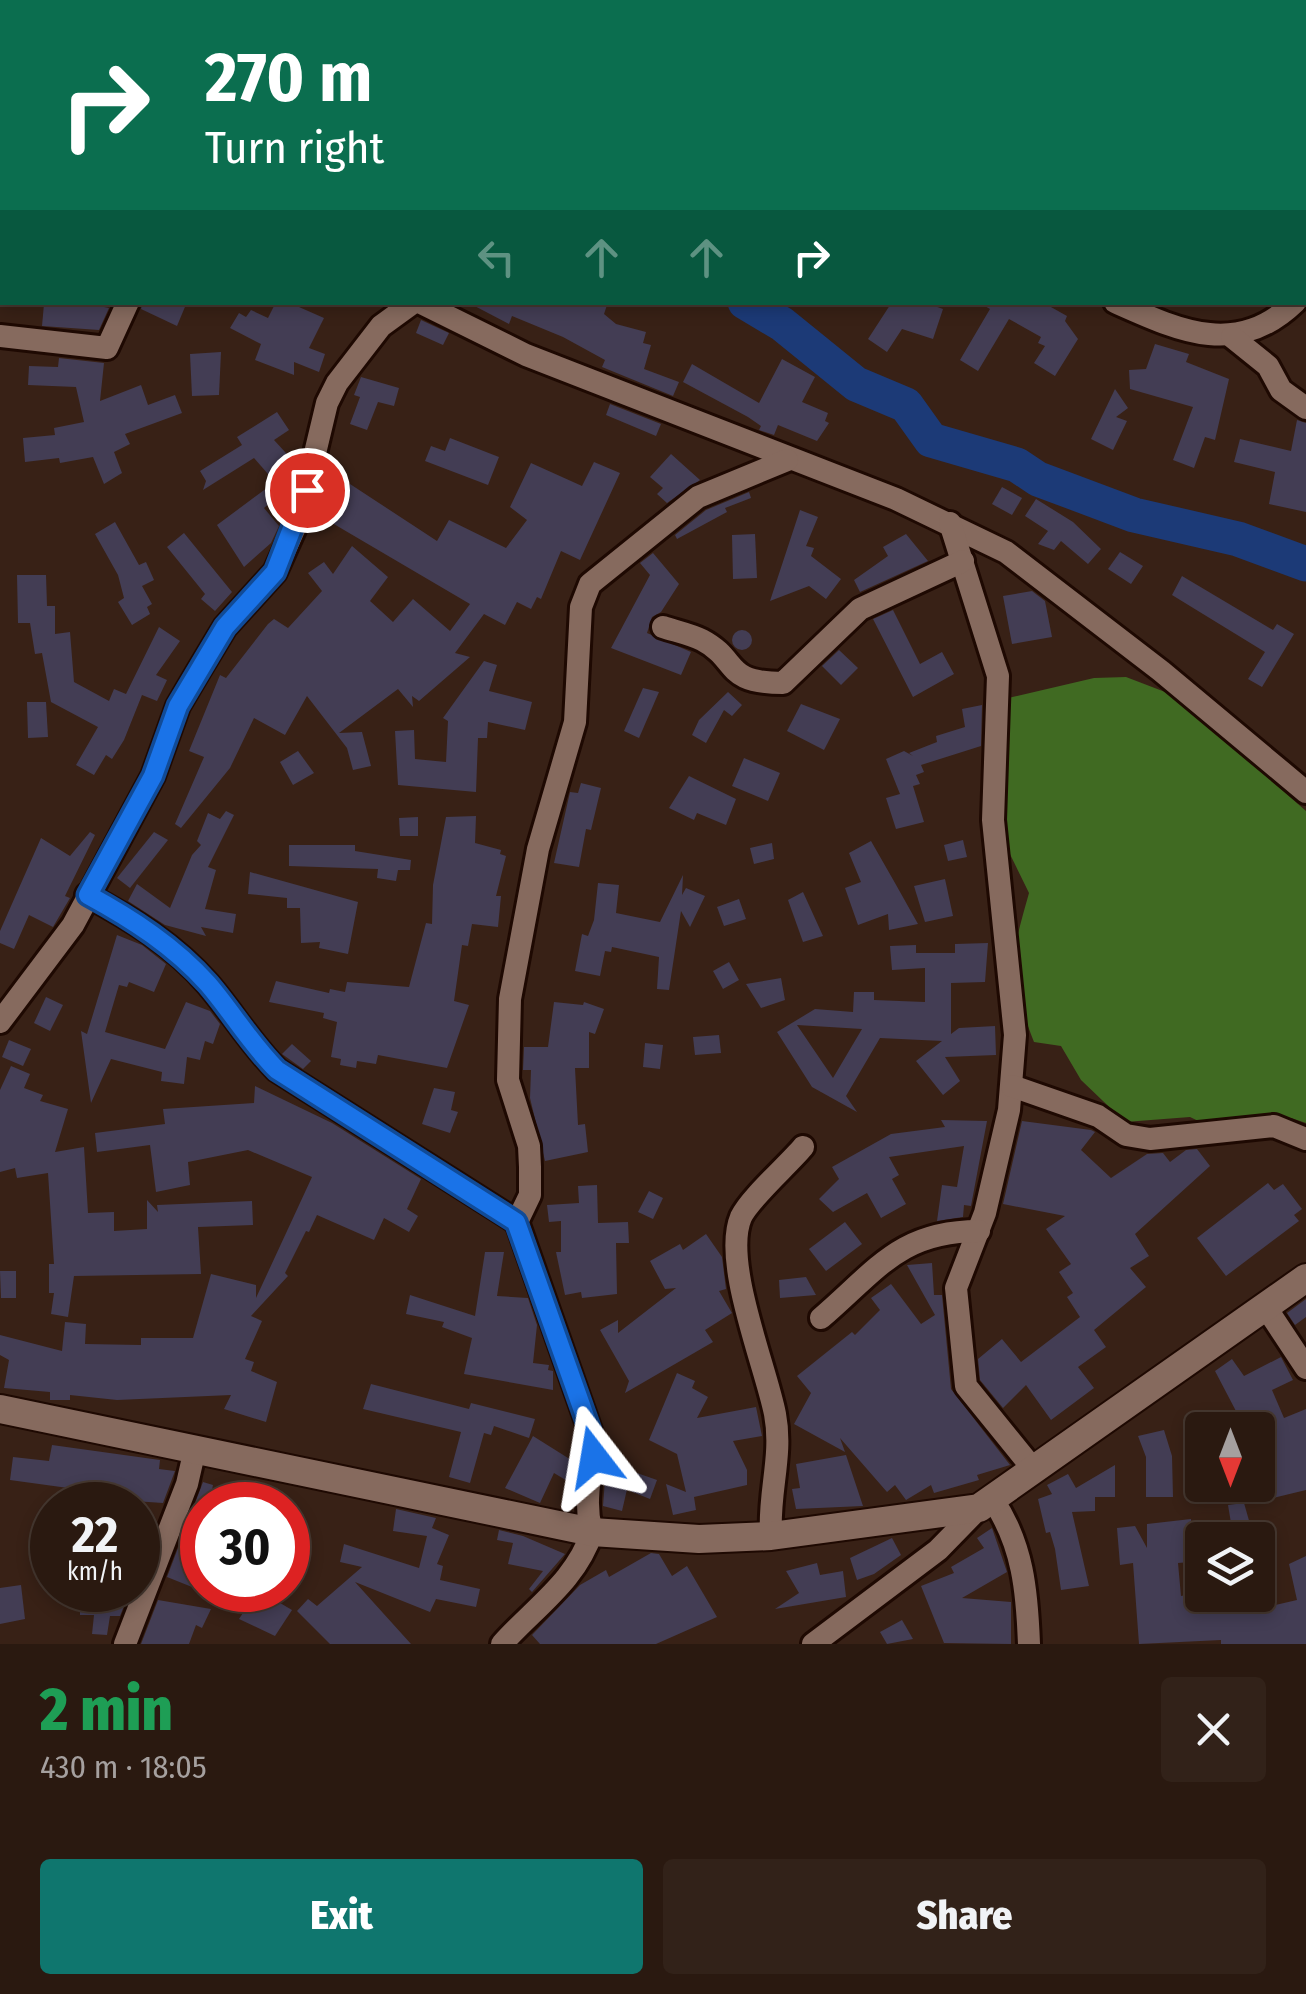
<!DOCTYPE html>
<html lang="en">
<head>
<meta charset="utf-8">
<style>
  body { margin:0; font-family:"Fira Sans Condensed",sans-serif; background:#322219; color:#f1f3f6; height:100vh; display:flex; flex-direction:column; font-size:38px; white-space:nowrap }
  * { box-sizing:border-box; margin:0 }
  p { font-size:32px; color:#a5a09f }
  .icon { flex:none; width:55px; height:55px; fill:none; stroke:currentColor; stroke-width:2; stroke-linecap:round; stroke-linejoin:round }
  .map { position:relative; height:1644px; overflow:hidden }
  .drawer { display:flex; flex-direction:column; background:#2a1910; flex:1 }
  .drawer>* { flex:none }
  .guide { position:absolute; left:0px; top:0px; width:1308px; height:305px; box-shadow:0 5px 15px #0003,0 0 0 2px #463830; background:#0b6e4f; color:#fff; overflow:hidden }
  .needle { width:65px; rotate:180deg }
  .controls { position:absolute; left:1185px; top:1412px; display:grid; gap:20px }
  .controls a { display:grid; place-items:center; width:90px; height:90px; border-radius:10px; background:#2a1910; box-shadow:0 5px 15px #0003,0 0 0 2px #463830; font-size:50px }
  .speed { position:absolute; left:30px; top:1482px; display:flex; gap:20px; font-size:50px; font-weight:700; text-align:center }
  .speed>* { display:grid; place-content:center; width:130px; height:130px; border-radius:50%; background:#2a1910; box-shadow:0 5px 15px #0003,0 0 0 2px #463830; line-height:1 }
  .speed small { font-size:25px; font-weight:400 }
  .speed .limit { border:15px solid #d22; background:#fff; color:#111 }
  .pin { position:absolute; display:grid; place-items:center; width:85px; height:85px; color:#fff; margin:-42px; border:5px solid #fff; border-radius:50%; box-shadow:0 2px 10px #0007 }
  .me { position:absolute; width:110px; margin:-55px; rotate:346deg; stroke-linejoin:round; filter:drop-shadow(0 0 8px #0008) }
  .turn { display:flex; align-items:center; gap:35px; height:210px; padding:0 40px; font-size:45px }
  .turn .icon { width:130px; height:130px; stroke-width:2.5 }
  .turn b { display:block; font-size:70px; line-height:85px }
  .lanes { display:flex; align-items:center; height:95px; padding:0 40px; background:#0003; justify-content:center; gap:50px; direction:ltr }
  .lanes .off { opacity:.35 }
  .round { display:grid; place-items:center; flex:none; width:105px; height:105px; border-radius:10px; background:#322219 }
  .head { display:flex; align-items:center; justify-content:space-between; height:170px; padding:0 40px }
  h1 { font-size:60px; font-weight:800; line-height:75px; color:#1e9e55 }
  .button { display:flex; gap:20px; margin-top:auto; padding:20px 40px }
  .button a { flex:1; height:115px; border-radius:10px; background:#0f766e; color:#fff; font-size:40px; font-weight:800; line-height:115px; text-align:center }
  .button a+a { background:#322219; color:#f1f3f6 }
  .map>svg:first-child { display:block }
  .forest { fill:#406a22 }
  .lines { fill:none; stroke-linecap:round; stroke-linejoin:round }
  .river { stroke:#1c3a77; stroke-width:35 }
  .building { fill:#433d54; fill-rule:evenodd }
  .minor-casing { stroke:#1e0902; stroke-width:28 }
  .tertiary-casing { stroke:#1e0902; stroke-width:32 }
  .minor { stroke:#866a5e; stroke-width:22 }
  .tertiary { stroke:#866a5e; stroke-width:28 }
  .route-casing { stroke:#114b97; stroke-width:25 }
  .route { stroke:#1a73e8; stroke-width:18 }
</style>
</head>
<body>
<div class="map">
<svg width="1306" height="1644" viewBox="0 0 1306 1644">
  <rect width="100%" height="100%" fill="#382116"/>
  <path class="forest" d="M1126 677 1173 695 1306 811V1123L1291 1118 1215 1129 1190 1117 1125 1122 1081 1080 1061 1046 1034 1042C1007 972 1009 964 1029 893L1005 844 999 765 1008 698 1094 678Z"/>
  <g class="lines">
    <g class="river">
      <polyline points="330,0 333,2"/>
      <polyline points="745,302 782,324 856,384 906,405 931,440 1017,465 1038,479 1134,515 1238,539 1306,564"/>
    </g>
  </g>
  <g class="building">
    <polygon points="143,302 187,302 177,326 141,309"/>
    <polygon points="276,302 301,302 299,307 324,318 309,348 325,354 319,372 294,362 294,375 255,360 261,344 230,328 239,313 246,317 251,310 268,318"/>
    <polygon points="467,302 608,302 604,314 616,324 646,332 643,343 651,345 644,369 679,382 673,396 602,367 605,360 563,337 512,316 509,324"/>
    <polygon points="892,302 923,302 943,309 933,339 902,329 887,352 868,339"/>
    <polygon points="978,302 1042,302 1067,316 1065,321 1078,339 1055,376 1034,363 1045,346 1038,343 1041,337 1009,319 978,371 960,360 990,309"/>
    <polygon points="44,304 99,306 109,308 99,330 42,326"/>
    <polygon points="421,320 449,333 443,345 416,333"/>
    <polygon points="1155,344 1189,354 1186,362 1229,379 1215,440 1205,437 1194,468 1173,460 1193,407 1130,389 1129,370 1146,369"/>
    <polygon points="221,352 219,395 192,396 190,354"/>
    <polygon points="59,358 104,363 100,401 141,385 148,405 175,395 182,413 125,434 130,444 114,452 122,473 104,484 93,457 60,463 59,458 25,462 23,438 55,435 54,428 84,422 76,387 28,385 29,366 58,367"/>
    <polygon points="782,359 815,377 802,402 828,413 825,421 829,423 817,441 778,425 774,435 759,430 761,426 748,417 683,382 692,364 759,403"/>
    <polygon points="361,377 399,388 394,406 378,402 367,430 350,424 360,397 354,395"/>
    <polygon points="1115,389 1128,408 1116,417 1127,421 1113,450 1091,439"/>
    <polygon points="610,404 661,424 656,436 606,415"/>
    <polygon points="277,412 289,430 274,440 297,465 289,477 293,483 264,508 279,526 271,543 244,567 217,525 275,482 254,458 203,490 206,481 200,471 242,445 237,437"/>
    <polygon points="1297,420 1306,423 1306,512 1269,504 1275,472 1234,462 1240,439 1291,451"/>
    <polygon points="450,438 499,457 488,485 425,461 431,446 445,451"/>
    <polygon points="671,454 700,480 667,503 657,494 663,488 650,477"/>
    <polygon points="594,462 620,473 580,560 561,551 541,599 537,597 531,609 517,602 505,625 484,614 455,653 470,657 419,701 412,696 413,707 398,689 339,733 362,732 371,766 353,770 347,748 307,696 285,735 254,718 230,768 181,828 175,824 204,757 189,751 220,675 226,678 268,624 274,619 288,628 322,591 308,573 324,562 333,574 352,546 388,577 370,601 393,622 413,599 450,631 470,604 327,520 350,484 437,541 449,520 506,548 527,520 510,507 531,463 582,486"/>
    <polygon points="1002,487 1022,498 1012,515 992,504"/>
    <polygon points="749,492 751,498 725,508 727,512 677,539 675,535 706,510"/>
    <polygon points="1036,499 1073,522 1101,549 1088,564 1061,541 1054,550 1038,544 1048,531 1025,516"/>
    <polygon points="800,510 818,517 806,546 814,548 811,556 841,579 826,599 809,586 770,601"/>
    <polygon points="115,522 139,565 146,562 154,580 142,586 152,604 147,607 150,614 132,625 118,602 124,598 118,575 95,534"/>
    <polygon points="184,533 232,592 215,611 201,599 205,594 167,547"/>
    <polygon points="755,534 757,578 733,579 732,535"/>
    <polygon points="906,534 928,561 860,592 854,580 888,556 883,547"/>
    <polygon points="1120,552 1143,566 1131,584 1108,569"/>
    <polygon points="653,553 679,584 661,612 652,617 647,633 691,652 681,675 611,648 650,575 640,563"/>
    <polygon points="17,575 46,575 47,606 55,606 55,634 70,632 74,682 109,701 114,689 126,694 159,627 180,641 156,675 167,680 157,701 142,695 124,740 112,759 106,755 94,775 76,765 98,727 51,702 42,653 35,654 30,623 18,623"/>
    <polygon points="1182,576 1273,630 1277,624 1294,634 1262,687 1248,679 1265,652 1172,595"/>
    <polygon points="1032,591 1045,601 1052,637 1012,644 1003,596"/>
    <polygon points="893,610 920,664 942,652 954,674 913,697 873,619"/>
    <circle cx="742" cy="640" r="10"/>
    <polygon points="839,650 858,668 841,685 822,666"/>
    <polygon points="484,661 497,665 489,691 532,702 525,730 488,722 487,738 478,738 476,792 398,785 395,731 414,730 415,759 446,762 448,721 443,718"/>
    <polygon points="643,688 659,692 639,738 624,731"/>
    <polygon points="728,692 742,705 732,716 724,710 706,743 692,735 699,720"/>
    <polygon points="27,702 46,702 48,737 28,738"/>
    <polygon points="801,704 840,719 824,750 787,731"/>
    <polygon points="982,705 981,746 921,765 924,772 916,775 920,784 913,786 924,822 896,829 886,798 900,794 886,759 904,751 913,756 909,753 937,742 936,736 965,727 962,709"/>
    <polygon points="298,751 314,773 293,785 280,762"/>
    <polygon points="744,758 780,773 768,801 732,786"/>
    <polygon points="689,776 736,799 726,825 697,813 694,820 669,808"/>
    <polygon points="581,783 601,788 591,830 586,829 579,867 554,863 570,792 578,793"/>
    <polygon points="226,811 234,815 208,867 216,870 205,909 236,914 233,933 201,927 206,936 165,925 128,901 137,884 170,908 192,855 201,845 197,841 208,813 220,819"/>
    <polygon points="476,816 475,843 501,850 500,854 506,856 496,896 501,896 498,927 472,924 468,946 462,945 454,1001 469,1005 447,1068 378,1055 376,1064 357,1061 356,1068 340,1065 341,1059 331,1057 337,1022 323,1018 324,1013 269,1002 276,981 329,993 330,989 345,992 347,982 409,987 426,923 432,924 433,885 446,817"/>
    <polygon points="418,817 418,836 400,836 399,818"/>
    <polygon points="90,832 95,835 65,896 70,898 53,927 29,915 14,949 0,943 0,931 41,838 70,856"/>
    <polygon points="154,832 168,840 130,888 117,878"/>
    <polygon points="963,840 967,857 948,861 944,845"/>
    <polygon points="871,841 895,883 918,924 889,930 888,914 858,925 845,888 861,882 849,853"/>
    <polygon points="772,843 774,859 754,864 750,848"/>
    <polygon points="289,845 355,845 355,851 411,860 410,870 398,870 396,881 377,878 378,869 289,866"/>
    <polygon points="250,872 358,902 348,954 319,948 320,942 301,943 300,908 287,908 287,898 248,894"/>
    <polygon points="683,875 682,895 686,888 705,896 690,927 681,911 669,990 657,989 659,957 612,947 611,952 605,951 600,976 575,971 582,934 588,936 594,920 598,883 619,885 616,913 660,922"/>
    <polygon points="945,879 953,916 925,922 914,886"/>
    <polygon points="803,892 823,936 803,942 788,900"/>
    <polygon points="739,899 746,919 724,926 717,907"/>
    <polygon points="117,935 142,945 166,964 154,992 129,982 127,987 119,985 105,1032 165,1049 186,1002 210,1011 220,1024 213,1044 205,1041 200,1060 187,1057 184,1084 161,1081 162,1072 111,1059 91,1103 81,1031 87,1034"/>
    <path d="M988 943 985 982 951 983V1034L959 1028 995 1026 996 1055 945 1057 960 1081 943 1095 916 1061 942 1041 880 1038 846 1096 857 1112 812 1087 777 1032 815 1009 853 1012 854 992H874V1000L925 1002V968L892 970 890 946 916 945V953H955V944ZM797 1025 862 1029 833 1078Z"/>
    <polygon points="729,962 739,980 723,989 713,971"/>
    <polygon points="781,978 785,1000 761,1008 746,984"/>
    <polygon points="46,997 63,1005 50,1031 34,1023"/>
    <polygon points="554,1002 583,1005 584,1002 604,1009 595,1034 589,1032 589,1068 575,1068 578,1125 585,1124 588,1152 545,1161 530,1098 531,1070 523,1070 524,1047 548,1047"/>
    <polygon points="719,1035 721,1053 695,1055 693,1037"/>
    <polygon points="9,1040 31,1049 23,1066 2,1057"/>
    <polygon points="645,1043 663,1045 660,1069 643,1067"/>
    <polygon points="292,1044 311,1061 303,1069 282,1054"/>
    <polygon points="11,1066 30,1074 24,1088 43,1095 40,1101 68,1109 55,1152 84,1147 88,1213 114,1212 114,1231 147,1229 147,1200 158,1212 157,1205 252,1201 253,1225 198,1227 201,1274 74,1276 68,1317 51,1314 54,1293 49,1293 49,1264 54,1264 48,1173 17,1178 15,1168 0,1172 0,1090"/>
    <polygon points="255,1086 332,1123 421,1179 407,1209 418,1216 409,1232 384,1218 374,1240 317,1215 309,1232 306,1231 285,1273 288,1276 251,1316 262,1321 245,1359 254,1362 251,1371 277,1382 266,1422 224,1409 231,1395 117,1400 70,1395 70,1400 50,1400 50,1392 4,1388 9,1360 0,1355 0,1335 62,1351 65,1322 86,1324 85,1344 141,1345 141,1338 193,1338 211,1274 256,1285 256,1298 312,1177 248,1150 188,1162 190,1185 156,1192 150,1145 97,1152 95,1133 165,1124 163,1109 254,1103"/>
    <polygon points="434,1088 455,1092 451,1110 458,1112 450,1133 422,1124"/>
    <polygon points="941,1120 987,1121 971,1206 964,1205 963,1217 937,1221 942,1185 957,1187 964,1146 889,1157 899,1175 892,1179 906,1204 881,1218 867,1193 833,1212 819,1199 839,1179 832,1167 891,1134 945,1127"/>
    <polygon points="1022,1121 1091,1130 1095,1132 1081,1150 1111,1178 1147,1154 1163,1153 1170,1162 1186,1150 1197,1149 1210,1166 1135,1234 1149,1256 1130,1268 1146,1287 1094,1330 1106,1347 1078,1367 1094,1388 1051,1420 1026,1385 1003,1408 980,1380 978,1359 1002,1339 1021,1362 1080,1317 1067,1297 1073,1293 1059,1272 1071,1264 1046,1229 1065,1216 1003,1204"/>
    <polygon points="1268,1183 1274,1190 1283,1184 1302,1209 1294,1215 1299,1221 1226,1276 1197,1238"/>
    <polygon points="597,1185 598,1223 628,1222 629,1243 616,1243 617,1294 582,1298 581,1292 565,1295 556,1252 561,1252 561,1221 549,1222 547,1205 579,1203 578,1186"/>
    <polygon points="649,1191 663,1198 653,1219 638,1212"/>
    <polygon points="845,1222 862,1244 826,1271 809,1249"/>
    <polygon points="706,1234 722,1257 726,1289 719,1291 732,1313 705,1330 713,1342 625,1393 629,1381 600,1330 618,1320 618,1333 676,1288 665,1289 650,1261 680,1244 683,1250"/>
    <polygon points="485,1252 504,1252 497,1296 528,1298 537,1325 533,1363 549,1365 548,1370 553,1371 553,1390 464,1374 472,1338 442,1327 444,1322 406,1314 410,1295 475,1316"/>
    <polygon points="932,1263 934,1295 942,1295 951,1389 1010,1465 977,1475 979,1480 934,1493 931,1485 906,1500 895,1485 887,1492 840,1438 845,1452 794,1424 811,1393 797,1376 852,1332 855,1335 880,1310 871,1298 891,1284 921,1324 935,1315 907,1265"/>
    <polygon points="0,1271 16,1271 16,1298 1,1298"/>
    <polygon points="806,1277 816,1295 780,1298 779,1280"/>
    <polygon points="1306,1299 1306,1317 1295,1325 1287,1313"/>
    <polygon points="1281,1357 1293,1380 1272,1390 1284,1418 1306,1409 1306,1490 1273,1498 1265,1462 1260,1463 1258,1430 1190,1430 1190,1423 1237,1413 1215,1371 1232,1359 1244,1376"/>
    <polygon points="677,1373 695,1381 692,1388 708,1397 697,1418 756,1407 762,1436 733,1441 747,1470 747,1485 694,1497 696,1510 673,1515 666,1484 686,1492 677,1454 649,1440"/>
    <polygon points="371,1384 469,1409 471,1403 535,1419 529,1438 494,1426 491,1435 484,1433 470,1483 449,1477 461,1432 363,1409"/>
    <polygon points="1164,1430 1172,1456 1173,1497 1146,1497 1146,1457 1138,1436"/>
    <polygon points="533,1436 576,1463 569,1482 554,1473 540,1503 505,1488"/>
    <polygon points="52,1445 160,1460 159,1469 175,1471 163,1503 119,1500 119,1495 10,1480 13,1457 49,1461"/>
    <polygon points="846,1455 863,1506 796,1509 792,1489 800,1488 796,1464"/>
    <polygon points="1115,1465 1115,1497 1095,1497 1095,1511 1072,1512 1089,1586 1061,1590 1055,1549 1050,1532 1046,1533 1038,1499 1052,1494 1047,1485 1068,1474 1076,1488"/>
    <polygon points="637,1473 657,1480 650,1499 630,1491"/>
    <polygon points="605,1479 628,1485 622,1511 603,1506"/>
    <polygon points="203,1482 213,1485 212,1490 248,1501 248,1505 202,1505 202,1591 167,1577"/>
    <polygon points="1244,1503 1250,1524 1232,1529 1228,1505"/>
    <polygon points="396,1509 436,1518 432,1528 449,1535 437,1564 443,1566 440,1580 480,1589 476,1607 436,1599 430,1612 355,1582 411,1644 330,1644 297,1611 308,1599 317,1606 362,1567 340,1562 344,1544 419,1568 427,1536 393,1531"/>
    <polygon points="1191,1519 1193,1555 1189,1555 1190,1562 1178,1563 1181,1596 1202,1592 1268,1595 1271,1606 1297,1600 1289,1564 1306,1556 1306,1644 1221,1644 1221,1640 1139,1644 1133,1563 1120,1565 1117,1528 1135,1526 1147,1548 1147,1524"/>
    <polygon points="992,1528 1007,1572 962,1598 1011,1602 1011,1644 944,1643 921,1586 954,1573 951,1567 984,1548 977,1538"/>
    <polygon points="499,1530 523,1536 565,1554 532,1592 529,1589 543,1571 508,1564 513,1543 497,1540"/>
    <polygon points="892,1538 901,1555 874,1574 857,1580 850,1558"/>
    <polygon points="651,1553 659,1554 672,1576 687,1566 717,1617 656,1644 540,1644 532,1635 580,1585 606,1570 609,1577"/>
    <polygon points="817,1563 820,1575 843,1571 846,1597 775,1609 799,1593 786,1571"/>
    <polygon points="21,1585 25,1619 0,1624 0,1588"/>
    <polygon points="80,1590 128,1596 120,1616 110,1616 107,1635 92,1634 94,1615 80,1615"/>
    <polygon points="258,1590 292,1610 275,1636 239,1619"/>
    <polygon points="158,1600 211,1609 202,1628 196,1625 189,1644 141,1644"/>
    <polygon points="902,1620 913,1639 887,1644 880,1632"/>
  </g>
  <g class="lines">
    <g class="minor-casing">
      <g id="minor">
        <polyline points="520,0 525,2"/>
        <polyline points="1043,0 1043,2"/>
        <polyline points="1063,0 1064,2"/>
        <polyline points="1222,0 1223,2"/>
        <polyline points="0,96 2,97"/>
        <polyline points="1305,136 1306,135"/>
        <polyline points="1305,222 1306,224"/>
        <polyline points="419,302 526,355 896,499 1006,552 1161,671 1306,792"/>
        <path d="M1115 302C1180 331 1237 358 1295 302"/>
        <polyline points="0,336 107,348 128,302"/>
        <polyline points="1232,337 1268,366 1281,390 1306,408"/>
        <polyline points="950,523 998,676 993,820 1015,1035 1009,1110 985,1213 956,1288 966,1386 1034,1470"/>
        <path d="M663 627C675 631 690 634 702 640 740 660 722 683 783 683L860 609 963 561"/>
        <path d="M87 895C132 919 174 945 208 984 232 1012 250 1043 277 1070L517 1222"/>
        <polyline points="0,1022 73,925 153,776 178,706 198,672 225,627 275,572 300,516 327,403 337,383 381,326 414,302"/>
        <polyline points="1012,1086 1098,1116 1126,1135 1150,1139 1274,1126 1306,1139"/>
        <polyline points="1265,1306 1306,1368"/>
        <path d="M821 1318C877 1270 900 1231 979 1231"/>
        <path d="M993 1500C1023 1545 1027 1591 1029 1644"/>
        <path d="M771 1536C768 1493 783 1456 775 1414 766 1367 722 1262 741 1217 750 1198 788 1165 803 1147"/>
        <polyline points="125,1644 187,1484 195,1449"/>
        <path d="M502 1644C535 1607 576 1581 592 1532 582 1499 594 1470 592 1436L517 1222 530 1195V1167L529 1146 508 1080 510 999 538 849 575 722 581 607 590 584 698 497 787 460"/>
        <polyline points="813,1644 938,1550 979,1508"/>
      </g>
    </g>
    <g class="tertiary-casing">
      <polyline id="tertiary" points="0,1409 592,1532 699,1539 771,1536 979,1508 1306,1278"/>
    </g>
    <use href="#minor" class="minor"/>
    <use href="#tertiary" class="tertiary"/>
  </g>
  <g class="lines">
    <g class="route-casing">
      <path id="route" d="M307 490 275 572 225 627 178 706 153 776 88 895C132 919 174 946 208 984 232 1012 250 1043 277 1070L516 1222 592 1436 594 1457"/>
    </g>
    <use href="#route" class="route"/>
  </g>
</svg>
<div class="controls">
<a><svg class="needle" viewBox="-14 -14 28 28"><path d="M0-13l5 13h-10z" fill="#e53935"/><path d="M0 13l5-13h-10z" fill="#a5a09f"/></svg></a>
<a><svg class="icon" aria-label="layers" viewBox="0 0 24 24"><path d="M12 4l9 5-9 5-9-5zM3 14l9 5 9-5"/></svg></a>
</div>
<div class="speed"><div>22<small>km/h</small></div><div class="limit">30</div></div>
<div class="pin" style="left:307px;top:490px;background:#d93025"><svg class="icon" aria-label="arrive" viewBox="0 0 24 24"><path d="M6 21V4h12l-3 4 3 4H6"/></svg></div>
<svg class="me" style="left:594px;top:1457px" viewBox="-20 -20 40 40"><path d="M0-17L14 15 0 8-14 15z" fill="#1a73e8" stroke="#fff" stroke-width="4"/></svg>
<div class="guide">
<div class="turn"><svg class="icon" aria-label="right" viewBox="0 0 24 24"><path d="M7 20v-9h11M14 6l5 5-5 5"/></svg><div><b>270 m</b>Turn right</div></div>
<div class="lanes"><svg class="icon off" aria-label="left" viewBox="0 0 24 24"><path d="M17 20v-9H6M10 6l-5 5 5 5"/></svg><svg class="icon off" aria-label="ahead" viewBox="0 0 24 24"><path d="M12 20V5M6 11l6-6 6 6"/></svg><svg class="icon off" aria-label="ahead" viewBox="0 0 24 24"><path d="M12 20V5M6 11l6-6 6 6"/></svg><svg class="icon" aria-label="right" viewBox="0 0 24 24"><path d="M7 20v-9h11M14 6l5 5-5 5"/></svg></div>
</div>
</div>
<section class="drawer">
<div class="head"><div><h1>2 min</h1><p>430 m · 18:05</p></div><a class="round"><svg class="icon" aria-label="close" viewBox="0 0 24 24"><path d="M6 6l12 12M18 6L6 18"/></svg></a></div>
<div class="button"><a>Exit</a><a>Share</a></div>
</section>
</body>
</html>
